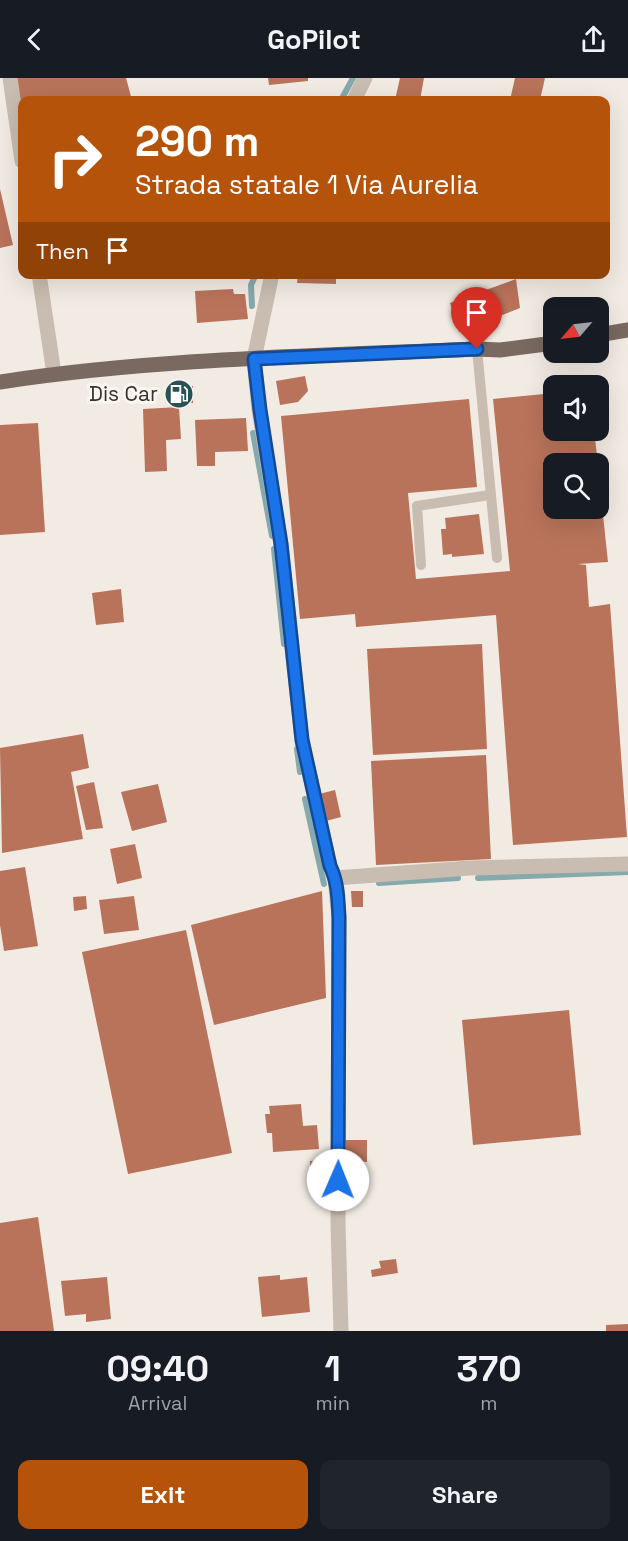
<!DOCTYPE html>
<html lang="en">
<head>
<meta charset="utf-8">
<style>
  body { margin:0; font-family:"Space Grotesk",sans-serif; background:#20242c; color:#f1f3f6; height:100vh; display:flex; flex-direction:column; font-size:22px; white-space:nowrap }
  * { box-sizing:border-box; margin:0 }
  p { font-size:20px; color:#9ea1a6 }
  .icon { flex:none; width:33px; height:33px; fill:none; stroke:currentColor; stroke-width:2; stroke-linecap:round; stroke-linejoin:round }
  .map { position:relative; height:1253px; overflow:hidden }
  .sheet { display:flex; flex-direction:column; background:#171b24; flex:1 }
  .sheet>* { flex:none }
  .hud { position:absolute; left:18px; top:18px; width:592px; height:183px; border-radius:12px; box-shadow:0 6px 24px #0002; background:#b45309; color:#fff; overflow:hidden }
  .needle { width:39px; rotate:242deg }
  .fabs { position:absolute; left:543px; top:219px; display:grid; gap:12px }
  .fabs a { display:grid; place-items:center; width:66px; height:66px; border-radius:12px; background:#171b24; box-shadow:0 6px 24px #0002; font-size:30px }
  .pin { position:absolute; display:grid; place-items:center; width:51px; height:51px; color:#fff; margin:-62px -26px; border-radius:50% 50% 50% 0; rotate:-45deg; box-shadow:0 0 6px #0007 }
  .pin .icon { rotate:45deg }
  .me { position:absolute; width:66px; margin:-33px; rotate:1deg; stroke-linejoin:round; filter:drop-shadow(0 0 4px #0008) }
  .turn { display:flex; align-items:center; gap:21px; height:126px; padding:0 18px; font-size:27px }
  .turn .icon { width:78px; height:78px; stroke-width:2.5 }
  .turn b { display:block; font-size:42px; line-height:51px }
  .then { display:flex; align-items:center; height:57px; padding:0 18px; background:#0003; gap:12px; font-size:22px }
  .eta { display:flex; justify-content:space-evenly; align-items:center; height:102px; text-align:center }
  .eta b { font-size:36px; font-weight:700; line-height:42px }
  .cta { display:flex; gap:12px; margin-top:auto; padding:12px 18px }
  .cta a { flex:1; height:69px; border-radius:12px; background:#b45309; color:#fff; font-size:24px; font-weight:700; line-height:69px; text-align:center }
  .cta a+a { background:#20242c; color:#f1f3f6 }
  header { display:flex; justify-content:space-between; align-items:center; height:78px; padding:0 18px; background:#171b24; font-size:27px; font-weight:700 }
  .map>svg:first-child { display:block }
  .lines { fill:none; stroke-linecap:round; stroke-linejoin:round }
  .stream { stroke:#85a9ac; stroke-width:6 }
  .building { fill:#b9735a }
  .service { stroke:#c9bcb0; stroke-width:10 }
  .minor { stroke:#c9bcb0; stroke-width:15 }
  .primary { stroke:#796960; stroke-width:15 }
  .route-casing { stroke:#114b97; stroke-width:15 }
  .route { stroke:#1a73e8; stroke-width:10 }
  .labels { text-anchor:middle; stroke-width:6; stroke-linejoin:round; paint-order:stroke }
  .poi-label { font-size:21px; fill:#39312d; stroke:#f9f5f0; text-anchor:end }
</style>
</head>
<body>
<header><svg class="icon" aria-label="back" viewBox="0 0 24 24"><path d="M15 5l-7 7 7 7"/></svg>GoPilot<svg class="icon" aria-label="share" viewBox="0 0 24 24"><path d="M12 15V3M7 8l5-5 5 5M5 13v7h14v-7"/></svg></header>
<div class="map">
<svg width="628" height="1253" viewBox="0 0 628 1253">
  <rect width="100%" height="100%" fill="#f2ebe3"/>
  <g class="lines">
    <g class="stream">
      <polyline points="341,22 353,0"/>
      <polyline points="252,228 251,207 256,196"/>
      <polyline points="253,355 272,458"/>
      <polyline points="274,471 284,566"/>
      <polyline points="297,671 300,694"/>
      <polyline points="305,721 324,806"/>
      <polyline points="478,800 628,794"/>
      <polyline points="379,805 458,800"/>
    </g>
  </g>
  <g class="building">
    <polygon points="14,0 126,0 132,22 22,22 22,44"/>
    <polygon points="268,0 308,0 308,3 269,7"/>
    <polygon points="400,0 424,0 420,22 395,22"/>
    <polygon points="515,0 545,0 540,22 510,22"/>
    <polygon points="0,111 13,167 0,170"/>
    <polygon points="298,196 336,196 336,206 297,205"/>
    <polygon points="516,201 520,230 459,254 450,225"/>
    <polygon points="233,211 234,216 245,216 248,241 197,245 195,213"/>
    <polygon points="305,298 308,313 298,324 280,327 276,303"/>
    <rect x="169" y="308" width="24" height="17"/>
    <polygon points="554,315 554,352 594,352 598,386 554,386 554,430 598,430 598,409 600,409 608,484 578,486 586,487 589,529 610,526 627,759 513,767 496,537 356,549 355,536 300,541 281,338 469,321 477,409 408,415 416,501 510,493 493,321"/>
    <polygon points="179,329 181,361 166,362 167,393 145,394 143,331"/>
    <polygon points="246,340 248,373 215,374 215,388 197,388 195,342"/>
    <polygon points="38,345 45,454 0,457 0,347"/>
    <polygon points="479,436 484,476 452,479 452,476 443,477 441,451 446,451 445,440"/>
    <polygon points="121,511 124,544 96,547 92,515"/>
    <polygon points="482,566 487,671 373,677 367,571"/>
    <polygon points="83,656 89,690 71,694 83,761 2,775 0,670"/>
    <polygon points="486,677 491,781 376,787 371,683"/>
    <polygon points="94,704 103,750 86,752 76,708"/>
    <polygon points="158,706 167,744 132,753 121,714"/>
    <polygon points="335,712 341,739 326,743 319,716"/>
    <polygon points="135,766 142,800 117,806 110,771"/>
    <polygon points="25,789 38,868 4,873 0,847 0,793"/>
    <polygon points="322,813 326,920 214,947 191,847"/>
    <polygon points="351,813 363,813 363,829 352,829"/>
    <polygon points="86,818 87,831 74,833 73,819"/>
    <polygon points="134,818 139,852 104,856 99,822"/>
    <polygon points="186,852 232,1075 128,1096 82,874"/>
    <polygon points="569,932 581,1057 473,1067 462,942"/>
    <polygon points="301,1026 303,1048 317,1047 319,1071 273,1074 272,1055 267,1055 265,1036 270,1036 269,1028"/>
    <polygon points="345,1062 367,1062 367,1084 346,1084"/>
    <polygon points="324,1082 326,1102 311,1103 310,1083"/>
    <polygon points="38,1139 54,1253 0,1253 0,1145"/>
    <polygon points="396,1181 398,1195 372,1199 371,1192 381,1190 379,1183"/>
    <polygon points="280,1197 280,1202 307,1199 310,1234 262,1239 258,1199"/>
    <polygon points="107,1199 111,1241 86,1244 86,1236 65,1238 61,1203"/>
    <polygon points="628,1246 628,1253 606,1253 606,1247"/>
  </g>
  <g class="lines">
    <g class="service">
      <polyline points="477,271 497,480"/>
      <polyline points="421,487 417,428 490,417"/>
    </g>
    <g class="minor">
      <polyline points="10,0 22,83"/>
      <polyline points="354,22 365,0"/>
      <polyline points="39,196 54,296"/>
      <polyline points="272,196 254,281 259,332 281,466 302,662 330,788 335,800 339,840 338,1146 341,1253"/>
      <polyline points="335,800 470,790 628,786"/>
    </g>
    <g class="primary">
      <polyline points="598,257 628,252"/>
      <path d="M0 304C157 280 318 278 477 271L500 272 554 265"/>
    </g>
  </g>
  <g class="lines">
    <g class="route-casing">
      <path id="route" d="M338 1102 339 840C338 822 338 804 330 788L302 662 281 466 260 332 254 281 477 271"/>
    </g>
    <use href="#route" class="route"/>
  </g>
  <defs>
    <g id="fuel-disc" transform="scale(1.5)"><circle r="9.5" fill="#275256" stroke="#f9f5f0"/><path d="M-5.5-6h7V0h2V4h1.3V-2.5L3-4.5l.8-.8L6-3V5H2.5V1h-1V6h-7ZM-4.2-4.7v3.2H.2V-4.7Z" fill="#fff"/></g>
  </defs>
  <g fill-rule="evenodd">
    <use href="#fuel-disc" x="179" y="316"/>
  </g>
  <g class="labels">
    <g class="poi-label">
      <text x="158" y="323">Dis Car</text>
    </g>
  </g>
</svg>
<div class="fabs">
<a><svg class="needle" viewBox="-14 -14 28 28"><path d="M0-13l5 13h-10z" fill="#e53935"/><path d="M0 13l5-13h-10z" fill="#9ea1a6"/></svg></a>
<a><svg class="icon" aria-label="sound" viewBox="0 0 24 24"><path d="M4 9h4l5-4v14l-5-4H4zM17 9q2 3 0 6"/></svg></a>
<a><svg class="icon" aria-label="search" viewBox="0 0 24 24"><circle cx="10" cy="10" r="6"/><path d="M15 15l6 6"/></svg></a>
</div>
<div class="pin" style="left:477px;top:271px;background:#d93025"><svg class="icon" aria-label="arrive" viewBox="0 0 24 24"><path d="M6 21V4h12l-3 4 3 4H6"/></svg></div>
<svg class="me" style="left:338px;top:1102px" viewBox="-20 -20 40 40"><circle r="19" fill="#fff"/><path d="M0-13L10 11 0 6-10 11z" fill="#1a73e8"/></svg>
<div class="hud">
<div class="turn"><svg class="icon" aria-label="right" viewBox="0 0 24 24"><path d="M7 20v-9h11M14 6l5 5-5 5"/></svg><div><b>290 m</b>Strada statale 1 Via Aurelia</div></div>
<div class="then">Then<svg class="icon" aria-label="arrive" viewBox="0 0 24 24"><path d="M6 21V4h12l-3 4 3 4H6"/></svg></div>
</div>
</div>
<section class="sheet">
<div class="eta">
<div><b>09:40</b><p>Arrival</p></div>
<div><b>1</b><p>min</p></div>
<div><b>370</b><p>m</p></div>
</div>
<div class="cta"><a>Exit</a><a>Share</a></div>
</section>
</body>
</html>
